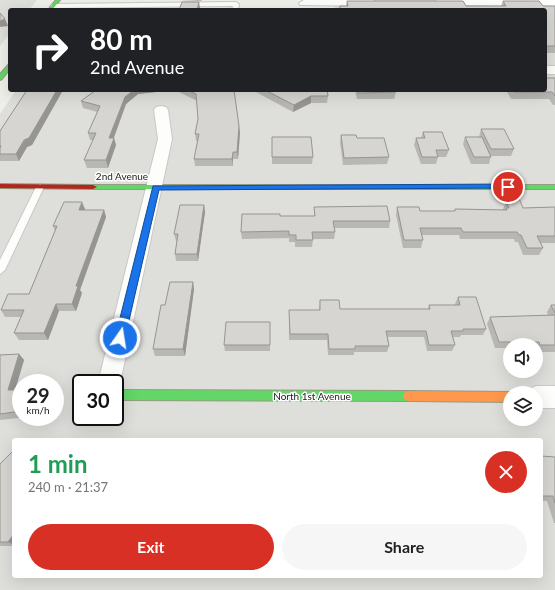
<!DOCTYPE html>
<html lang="en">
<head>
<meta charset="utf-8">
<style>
  body { margin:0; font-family:Lato,sans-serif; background:#f6f6f6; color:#222; height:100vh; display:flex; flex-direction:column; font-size:15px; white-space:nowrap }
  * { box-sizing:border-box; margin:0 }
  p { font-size:13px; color:#767676 }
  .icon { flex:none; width:22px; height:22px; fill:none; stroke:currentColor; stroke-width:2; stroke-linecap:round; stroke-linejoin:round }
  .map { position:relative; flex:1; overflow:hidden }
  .drawer { position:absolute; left:12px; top:438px; width:531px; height:140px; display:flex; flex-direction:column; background:#fff; border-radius:4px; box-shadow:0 4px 16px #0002 }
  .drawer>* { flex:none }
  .top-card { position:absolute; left:8px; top:8px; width:539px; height:84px; border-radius:4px; box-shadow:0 4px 16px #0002; background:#202124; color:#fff; overflow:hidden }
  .controls { position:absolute; left:503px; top:338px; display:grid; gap:8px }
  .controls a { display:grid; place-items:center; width:40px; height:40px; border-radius:50%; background:#fff; box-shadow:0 4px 16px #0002; font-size:20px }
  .speed { position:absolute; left:12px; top:374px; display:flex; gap:8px; font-size:20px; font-weight:700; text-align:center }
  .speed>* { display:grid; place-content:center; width:52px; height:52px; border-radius:50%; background:#fff; box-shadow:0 4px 16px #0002; line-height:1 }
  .speed small { font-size:10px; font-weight:400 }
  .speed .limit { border:2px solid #111; border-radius:6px; background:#fff; color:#111 }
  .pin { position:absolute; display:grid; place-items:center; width:34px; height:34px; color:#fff; margin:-17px; border:2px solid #fff; border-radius:50%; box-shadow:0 1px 4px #0007 }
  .me { position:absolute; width:44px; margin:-22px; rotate:13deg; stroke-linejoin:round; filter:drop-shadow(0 0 3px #0008) }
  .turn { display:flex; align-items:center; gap:14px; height:84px; padding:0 16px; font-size:18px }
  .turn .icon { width:52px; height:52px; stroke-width:2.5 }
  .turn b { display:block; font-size:28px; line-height:34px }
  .round { display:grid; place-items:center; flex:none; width:42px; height:42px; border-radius:21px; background:#f6f6f6 }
  .summary { display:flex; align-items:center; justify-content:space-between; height:68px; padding:0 16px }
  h1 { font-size:24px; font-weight:700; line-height:30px; color:#1e9e55 }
  .button { display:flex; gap:8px; margin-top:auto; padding:8px 16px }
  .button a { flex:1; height:46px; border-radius:24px; background:#d93025; color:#fff; font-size:16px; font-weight:700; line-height:46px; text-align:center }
  .button a+a { background:#f6f6f6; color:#222 }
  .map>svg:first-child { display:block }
  .residential { fill:#dededb; fill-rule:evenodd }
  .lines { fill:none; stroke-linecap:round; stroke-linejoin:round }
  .lane-casing { stroke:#c8c8c6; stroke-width:2 }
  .street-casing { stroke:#c8c8c6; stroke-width:2 }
  .fast-casing { stroke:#969b80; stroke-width:2 }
  .slow-casing { stroke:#969b80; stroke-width:2 }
  .jam-casing { stroke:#969b80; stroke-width:2 }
  .lane { fill:#fdfdfc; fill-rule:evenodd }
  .street { fill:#fdfdfc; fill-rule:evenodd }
  .fast { fill:#63d668; fill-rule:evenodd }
  .slow { fill:#ff974d; fill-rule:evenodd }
  .jam { fill:#b3261e; fill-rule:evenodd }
  .wall { fill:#b8b7b4 }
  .shaded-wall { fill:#969592 }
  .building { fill:#d6d5d1; stroke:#969592 }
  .route { fill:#1a73e8; stroke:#114b97 }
  .labels { text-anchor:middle; stroke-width:3; stroke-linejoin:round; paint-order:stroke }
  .street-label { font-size:10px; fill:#212121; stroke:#fff }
</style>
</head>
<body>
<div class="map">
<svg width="555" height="590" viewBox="0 0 555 590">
  <rect width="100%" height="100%" fill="#efefea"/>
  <g class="residential">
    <polygon points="0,0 37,0 29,10 10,10 10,33 0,46"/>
    <path d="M333 0H555V590H0V114L16 90H545V10H335ZM510 345H536V371H510ZM21 383H55V417H21ZM81 383H115V417H81ZM510 393H536V419H510ZM14 440H541V576H14Z"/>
  </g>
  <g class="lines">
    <g class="lane-casing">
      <g id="lane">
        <polygon points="236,2 239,4 238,10 232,10 233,6 53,8 50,6 53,4"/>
        <polygon points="40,184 44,187 5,270 0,274 0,260 36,187"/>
      </g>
    </g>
    <g class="street-casing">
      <g id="street">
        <polygon points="304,0 373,0 378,3 373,6 300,5 299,3"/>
        <polygon points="437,0 555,0 555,6 433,5 432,3"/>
        <rect x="545" y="66" width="10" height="8"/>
        <polygon points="161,106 166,107 168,110 172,139 120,383 115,391 115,383 98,383 158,139 154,110 156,107"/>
        <polygon points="536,386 555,386 555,408 536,408 536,393 526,393 528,390"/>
      </g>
    </g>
    <g class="fast-casing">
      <g id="fast">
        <polygon points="56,0 60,0 52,10 48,10"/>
        <polygon points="10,63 10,69 2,79 0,80 0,74"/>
        <polygon points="90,185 555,185 555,189 93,189 89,187"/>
        <polygon points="115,390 408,391 412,393 413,396 412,399 408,401 115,400"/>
      </g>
    </g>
    <g class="slow-casing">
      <polygon id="slow" points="408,391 510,392 512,393 510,393 510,402 408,401 404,399 403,396 404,393"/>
    </g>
    <g class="jam-casing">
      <polygon id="jam" points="0,184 93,185 97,187 93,189 0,188"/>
    </g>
    <use href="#lane" class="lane"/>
    <use href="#street" class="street"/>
    <use href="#fast" class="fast"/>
    <use href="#slow" class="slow"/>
    <use href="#jam" class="jam"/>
  </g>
  <g class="wall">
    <polygon points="179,0 202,0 201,1"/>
    <polygon points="347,1 466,6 501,6 503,1 543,6 555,6 555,53 545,53 545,10 339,10 340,6 346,6"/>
    <polygon points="555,78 555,105 553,105 549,99 511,99 506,90 545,90"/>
    <polygon points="27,90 63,90 32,145 27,147 19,161 0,161 0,131"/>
    <polygon points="118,90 234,90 240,133 238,159 233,159 233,166 195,166 194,159 198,141 196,141 195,134 198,119 197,101 175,90 138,94 126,104 114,138 116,145 108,168 87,168 84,160 93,140 90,140 88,133 97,112 83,108 81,101"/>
    <polygon points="252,90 327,90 328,96 327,103 311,103 293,112"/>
    <polygon points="355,90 395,90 396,92 394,99 357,99"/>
    <polygon points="481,129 514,149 511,156 491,156 489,164 471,164 463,144 465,137 479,137"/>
    <polygon points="423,132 449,150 446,157 438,157 436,164 421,164 414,145 416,138 421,138"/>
    <polygon points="341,135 389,157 387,164 343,165 340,142"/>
    <polygon points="272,137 313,157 312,164 272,164"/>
    <polygon points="506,202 523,208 555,207 555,243 541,243 543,248 539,255 523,255 518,242 515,242 514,239 460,239 459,235 422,235 423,240 421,248 403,248 396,215 397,207 420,211 454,211 455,209 503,210 503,209"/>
    <polygon points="204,205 205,212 198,261 176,261 175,254 177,241 176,241 174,234"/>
    <polygon points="314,207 390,221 389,228 334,228 335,232 334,239 313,239 312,247 295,247 295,242 289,242 289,238 242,239 241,232 280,216 314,216"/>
    <polygon points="85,209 84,210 104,210 106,217 80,290 82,293 76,311 59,311 48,340 19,340 14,333 21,317 5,317 1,310 29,294 55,231 53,226"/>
    <polygon points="193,282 194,289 185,356 155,356 153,349 165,305"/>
    <polygon points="458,297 486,329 483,335 461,335 460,337 453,337 455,345 452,351 427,351 424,337 388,337 389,346 387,352 354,352 354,355 328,355 327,340 289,340 289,310 319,310 320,300 340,309 428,309 429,305 455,305 455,304"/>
    <polygon points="551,305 555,305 555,352 536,352 536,345 510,345 510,348 495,348 487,324 490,317 548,315 547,312"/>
    <polygon points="270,322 270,351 225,351 224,345"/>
    <polygon points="19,354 24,360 15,390 21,390 21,417 28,417 0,420 0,355"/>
    <polygon points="541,456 555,457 555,523 554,523 547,501 541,501"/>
    <polygon points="0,464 14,546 0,546"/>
  </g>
  <g class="shaded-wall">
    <polygon points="199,2 200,8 199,10 197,10"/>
    <polygon points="5,19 8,26 0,27 0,21"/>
    <polygon points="57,90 63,90 32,145 27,147 19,161 16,154"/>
    <polygon points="134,90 175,90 138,94 126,104 111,145 109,138 125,97"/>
    <polygon points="311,96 311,103 293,112 294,105"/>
    <polygon points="239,126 240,133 238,159 237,152"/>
    <polygon points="114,138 116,145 108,168 106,160"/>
    <polygon points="233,152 233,166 232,159"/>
    <polygon points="82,202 85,209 82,217 79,210"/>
    <polygon points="204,205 205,212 198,261 197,254"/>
    <polygon points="104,210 106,217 80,290 82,293 76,311 72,304 76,286"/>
    <polygon points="193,282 194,289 185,356 183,349"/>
    <polygon points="56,304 59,311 48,340 44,333"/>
    <polygon points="19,354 24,360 13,397 8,390"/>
    <polygon points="14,534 14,545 8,542"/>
  </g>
  <g class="building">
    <polygon points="347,1 463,1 466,6 506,6 503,1 539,1 543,6 555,6 555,46 545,46 545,10 340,10 340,6 348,6"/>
    <polygon points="182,2 199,2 197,10 179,10"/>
    <polygon points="0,13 5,19 0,21"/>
    <polygon points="545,78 555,78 555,96 552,92 514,92 513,90 545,90"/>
    <polygon points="27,90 57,90 29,138 24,140 16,154 0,154 0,148 1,146 0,146 0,131"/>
    <polygon points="96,90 134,90 125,97 109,138 114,138 106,160 84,160 96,133 88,133 100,106 81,101"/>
    <polygon points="187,90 234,90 239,126 237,152 233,152 232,159 194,159 199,134 195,134 198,119 196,94"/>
    <polygon points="265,90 327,90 328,96 311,96 294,105"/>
    <polygon points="357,90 395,90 396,92 358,93"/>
    <polygon points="481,129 504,129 514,149 491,149"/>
    <polygon points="423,132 442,132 449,150 436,150 438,157 422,157 416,138 425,138"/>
    <polygon points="341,135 356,135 357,138 384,138 389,157 344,158"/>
    <polygon points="272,137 311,137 313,157 272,157"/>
    <polygon points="465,137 482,137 491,157 474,157"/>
    <polygon points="518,196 523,208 555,207 555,236 537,236 543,248 527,248 521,235 519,235 517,232 463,232 461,228 420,228 423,240 404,240 397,207 419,207 420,211 455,211 455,209 507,210 506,208 509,208 506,202"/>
    <polygon points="64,202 82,202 79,210 104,210 76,286 78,286 72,304 56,304 44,333 14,333 24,310 1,310 8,294 29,294 57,226 53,226"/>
    <polygon points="180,205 204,205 197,254 175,254 178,234 174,234"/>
    <polygon points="387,206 390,221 333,221 335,232 312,232 313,240 296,240 296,235 289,235 289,231 241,232 242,214 280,214 280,216 315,216 314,207"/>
    <polygon points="170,282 193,282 183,349 153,349 161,305 165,305"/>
    <polygon points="458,297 476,297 486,329 463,329 463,331 451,331 455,345 429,345 426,331 386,331 389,346 355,346 355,349 329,349 328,334 290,334 289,310 320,310 320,300 339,300 340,309 430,309 429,305 460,305"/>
    <polygon points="551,305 555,305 555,313"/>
    <polygon points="555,315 555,345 540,345 539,342 499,342 490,317"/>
    <polygon points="226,322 270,322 270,345 224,345"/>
    <polygon points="19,354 8,390 21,390 21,411 0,414 0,355"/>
    <polygon points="14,450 14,534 8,542 0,542 0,464"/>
    <polygon points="541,456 555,457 555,503 553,496 541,496"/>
  </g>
  <polygon class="route" points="508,184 510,185 510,188 159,190 125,338 120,342 115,338 153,186"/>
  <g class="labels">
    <g class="street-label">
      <text x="122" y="180">2nd Avenue</text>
      <text x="312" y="400">North 1st Avenue</text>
    </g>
  </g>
</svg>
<div class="controls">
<a><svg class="icon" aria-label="sound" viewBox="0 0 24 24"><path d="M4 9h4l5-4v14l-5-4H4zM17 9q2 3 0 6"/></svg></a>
<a><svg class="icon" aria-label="layers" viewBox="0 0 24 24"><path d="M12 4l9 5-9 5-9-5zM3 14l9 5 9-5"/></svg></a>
</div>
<div class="speed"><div>29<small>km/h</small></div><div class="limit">30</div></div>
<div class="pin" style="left:508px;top:187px;background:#d93025"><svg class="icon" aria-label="arrive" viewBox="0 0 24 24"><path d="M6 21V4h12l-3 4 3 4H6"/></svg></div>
<svg class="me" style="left:120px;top:338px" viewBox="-20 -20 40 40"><circle r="17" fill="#1a73e8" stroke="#fff" stroke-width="3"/><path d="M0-11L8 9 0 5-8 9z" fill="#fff"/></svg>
<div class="top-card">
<div class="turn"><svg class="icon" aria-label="right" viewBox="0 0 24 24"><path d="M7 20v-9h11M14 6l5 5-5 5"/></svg><div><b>80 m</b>2nd Avenue</div></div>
</div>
<section class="drawer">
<div class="summary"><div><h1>1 min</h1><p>240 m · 21:37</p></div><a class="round" style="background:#d93025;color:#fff"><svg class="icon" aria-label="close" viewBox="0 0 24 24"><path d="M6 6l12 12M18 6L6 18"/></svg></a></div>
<div class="button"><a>Exit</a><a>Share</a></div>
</section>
</div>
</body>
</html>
